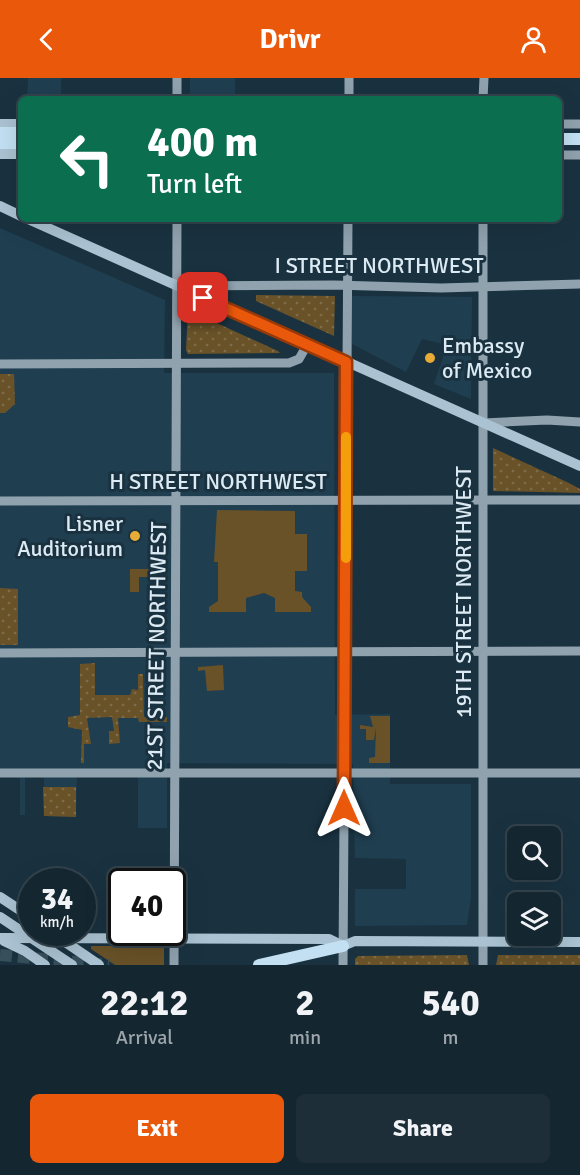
<!DOCTYPE html>
<html lang="en">
<head>
<meta charset="utf-8">
<style>
  body { margin:0; font-family:Signika,sans-serif; background:#1d2e38; color:#f1f3f6; height:100vh; display:flex; flex-direction:column; font-size:22px; white-space:nowrap }
  * { box-sizing:border-box; margin:0 }
  p { font-size:20px; color:#9da5ab }
  .icon { flex:none; width:33px; height:33px; fill:none; stroke:currentColor; stroke-width:2; stroke-linecap:round; stroke-linejoin:round }
  .map { position:relative; height:887px; overflow:hidden }
  .details { display:flex; flex-direction:column; background:#142630; flex:1 }
  .details>* { flex:none }
  .banner { position:absolute; left:18px; top:18px; width:544px; height:126px; border-radius:9px; box-shadow:0 6px 24px #0002,0 0 0 2px #33434c; background:#0b6e4f; color:#fff; overflow:hidden }
  .controls { position:absolute; left:507px; top:748px; display:grid; gap:12px }
  .controls a { display:grid; place-items:center; width:54px; height:54px; border-radius:9px; background:#142630; box-shadow:0 6px 24px #0002,0 0 0 2px #33434c; font-size:30px }
  .speed { position:absolute; left:18px; top:790px; display:flex; gap:12px; font-size:30px; font-weight:700; text-align:center }
  .speed>* { display:grid; place-content:center; width:78px; height:78px; border-radius:50%; background:#142630; box-shadow:0 6px 24px #0002,0 0 0 2px #33434c; line-height:1 }
  .speed small { font-size:15px; font-weight:400 }
  .speed .limit { border:3px solid #111; border-radius:9px; background:#fff; color:#111 }
  .pin { position:absolute; display:grid; place-items:center; width:51px; height:51px; color:#fff; margin:-26px; border-radius:12px; box-shadow:0 3px 9px #0006 }
  .me { position:absolute; width:66px; margin:-33px; rotate:0deg; stroke-linejoin:round; filter:drop-shadow(0 0 4px #0008) }
  .turn { display:flex; align-items:center; gap:21px; height:126px; padding:0 30px; font-size:27px }
  .turn .icon { width:78px; height:78px; stroke-width:2.5 }
  .turn b { display:block; font-size:42px; line-height:51px }
  .eta { display:flex; justify-content:space-evenly; align-items:center; height:102px; text-align:center }
  .eta b { font-size:36px; font-weight:700; line-height:42px }
  .action { display:flex; gap:12px; margin-top:auto; padding:12px 30px }
  .action a { flex:1; height:69px; border-radius:9px; background:#ea580c; color:#fff; font-size:24px; font-weight:700; line-height:69px; text-align:center }
  .action a+a { background:#1d2e38; color:#f1f3f6 }
  header { display:flex; justify-content:space-between; align-items:center; height:78px; padding:0 30px; background:#ea580c; color:#fff; font-size:27px; font-weight:700 }
  .map>svg:first-child { display:block }
  .built { fill:#1f3e50 }
  .green { fill:#695228 }
  .park { fill:url(#park-dots) }
  .lines { fill:none; stroke-linecap:round; stroke-linejoin:round }
  .highway-tunnel { stroke:#374e5b; stroke-width:12; stroke-dasharray:12 6; stroke-linecap:butt }
  .secondary { stroke:#90a2ae; stroke-width:9 }
  .primary { stroke:#aac2d2; stroke-width:10 }
  .highway { stroke:#c2e0f2; stroke-width:12 }
  .route-casing { stroke:#983908; stroke-width:15 }
  .route { stroke:#ea580c; stroke-width:10 }
  .slow { stroke:#f59e0b; stroke-width:10 }
  .poi-dot { fill:#e6ac36; stroke:#1a3240; stroke-width:2 }
  .labels { text-anchor:middle; stroke-width:6; stroke-linejoin:round; paint-order:stroke }
  .street-label { font-size:22px; fill:#dceaf3; stroke:#1a3240 }
  .poi-label { font-size:22px; fill:#dceaf3; stroke:#1a3240; text-anchor:start }
</style>
</head>
<body>
<header><svg class="icon" aria-label="back" viewBox="0 0 24 24"><path d="M15 5l-7 7 7 7"/></svg>Drivr<svg class="icon" aria-label="person" viewBox="0 0 24 24"><circle cx="12" cy="8" r="4"/><path d="M4 21q1-7 8-7t8 7"/></svg></header>
<div class="map">
<svg width="580" height="887" viewBox="0 0 580 887">
  <defs>
    <pattern id="park-dots" width="8" height="8" patternUnits="userSpaceOnUse" patternTransform="scale(1.5)"><rect width="8" height="8" fill="#695228"/><path d="M2 2h.1M6 6h.1" fill="none" stroke="#7e6b48" stroke-width="1.8" stroke-linecap="round"/></pattern>
  </defs>
  <rect width="100%" height="100%" fill="#1a3240"/>
  <g class="built">
    <polygon points="28,0 61,0 61,21 27,21"/>
    <rect x="190" y="0" width="45" height="21"/>
    <polygon points="0,150 165,222 164,295 334,295 335,637 390,636 390,706 471,706 471,820 467,847 355,848 355,811 406,811 406,781 355,780 353,686 167,685 167,750 138,750 138,696 77,695 76,739 44,738 44,696 25,696 25,737 20,737 20,696 0,695"/>
    <polygon points="352,218 472,219 471,321 434,306 447,267 422,261 406,294 352,266"/>
  </g>
  <g class="green">
    <polygon points="217,432 295,433 295,456 307,456 307,493 295,493 295,513 302,514 302,519 311,529 311,534 275,534 275,520 264,515 246,520 246,534 209,534 209,529 218,523 218,484 214,484"/>
    <polygon points="130,491 153,491 165,499 139,499 139,514 130,514"/>
    <polygon points="223,587 224,612 207,613 205,592 198,593 198,589"/>
    <polygon points="370,638 390,638 390,685 369,685 369,680 375,679 376,650 374,662 366,662 366,651 360,651 360,647 373,649"/>
    <polygon points="91,868 161,868 164,869 164,887 115,887 91,871"/>
  </g>
  <g class="park">
    <polygon points="256,217 335,218 334,258 256,223"/>
    <polygon points="188,232 278,273 280,275 188,276 186,272"/>
    <polygon points="0,296 14,296 15,326 5,335 0,335"/>
    <polygon points="493,370 569,405 580,411 580,415 493,413"/>
    <polygon points="0,510 18,511 18,567 0,567"/>
    <polygon points="95,585 95,617 130,617 132,611 138,612 138,596 143,596 144,639 167,639 167,644 139,644 138,640 118,640 120,665 109,666 109,653 114,653 112,639 87,640 91,666 84,666 84,685 81,685 82,652 68,649 68,639 80,637 80,586"/>
    <polygon points="43,709 76,709 76,739 44,738"/>
    <polygon points="467,877 469,887 355,887 355,881 358,878"/>
    <polygon points="498,877 580,877 580,887 496,887"/>
  </g>
  <g class="lines">
    <polyline class="highway-tunnel" points="0,877 109,887"/>
    <g class="secondary">
      <polyline points="177,0 177,21"/>
      <polyline points="349,21 349,0"/>
      <polyline points="483,21 484,0"/>
      <polyline points="560,46 580,46"/>
      <polyline points="560,77 580,77"/>
      <polyline points="180,208 334,207 441,210 580,206"/>
      <polyline points="0,286 289,285 299,281 307,267"/>
      <polyline points="483,345 547,342 580,344"/>
      <polyline points="0,423 580,422"/>
      <polyline points="0,575 580,573"/>
      <polyline points="0,695 580,695"/>
      <polyline points="174,887 177,141"/>
      <polyline points="343,887 348,141"/>
      <polyline points="483,887 483,141"/>
    </g>
    <g class="primary">
      <polyline points="0,46 21,46"/>
      <polyline points="0,76 21,76"/>
      <polyline points="0,128 21,138"/>
      <polyline points="28,141 580,388"/>
      <polyline points="0,819 32,840"/>
      <polyline points="0,839 72,887"/>
      <polyline points="58,859 99,887"/>
      <polyline points="0,860 329,861 343,868 355,863 580,864"/>
      <polyline points="4,863 25,873 45,887"/>
    </g>
    <g class="highway">
      <polyline points="0,55 21,55"/>
      <polyline points="560,61 580,61"/>
      <polyline points="0,65 21,65"/>
      <polyline points="259,887 343,868"/>
    </g>
  </g>
  <g class="lines">
    <g class="route-casing">
      <polyline id="route" points="203,220 346,284 344,730"/>
    </g>
    <use href="#route" class="route"/>
    <polyline class="slow" points="346,480 346,359"/>
  </g>
  <g class="poi-dot">
    <circle cx="430" cy="280" r="6"/>
    <circle cx="135" cy="458" r="6"/>
  </g>
  <g class="labels">
    <g class="street-label">
      <text x="379" y="195">I STREET NORTHWEST</text>
      <text x="218" y="411">H STREET NORTHWEST</text>
      <text transform="translate(463 514) rotate(-90)" y="8">19TH STREET NORTHWEST</text>
      <text transform="translate(156 568) rotate(-89)" y="8">21ST STREET NORTHWEST</text>
    </g>
    <g class="poi-label">
      <text x="442" y="275">Embassy<tspan x="442" dy="25">of Mexico</tspan></text>
      <text x="123" y="453" text-anchor="end">Lisner<tspan x="123" dy="25">Auditorium</tspan></text>
    </g>
  </g>
</svg>
<div class="controls">
<a><svg class="icon" aria-label="search" viewBox="0 0 24 24"><circle cx="10" cy="10" r="6"/><path d="M15 15l6 6"/></svg></a>
<a><svg class="icon" aria-label="layers" viewBox="0 0 24 24"><path d="M12 4l9 5-9 5-9-5zM3 14l9 5 9-5"/></svg></a>
</div>
<div class="speed"><div>34<small>km/h</small></div><div class="limit">40</div></div>
<div class="pin" style="left:203px;top:220px;background:#d93025"><svg class="icon" aria-label="arrive" viewBox="0 0 24 24"><path d="M6 21V4h12l-3 4 3 4H6"/></svg></div>
<svg class="me" style="left:344px;top:730px" viewBox="-20 -20 40 40"><path d="M0-17L14 15 0 8-14 15z" fill="#ea580c" stroke="#fff" stroke-width="4"/></svg>
<div class="banner">
<div class="turn"><svg class="icon" aria-label="left" viewBox="0 0 24 24"><path d="M17 20v-9H6M10 6l-5 5 5 5"/></svg><div><b>400 m</b>Turn left</div></div>
</div>
</div>
<section class="details">
<div class="eta">
<div><b>22:12</b><p>Arrival</p></div>
<div><b>2</b><p>min</p></div>
<div><b>540</b><p>m</p></div>
</div>
<div class="action"><a>Exit</a><a>Share</a></div>
</section>
</body>
</html>
